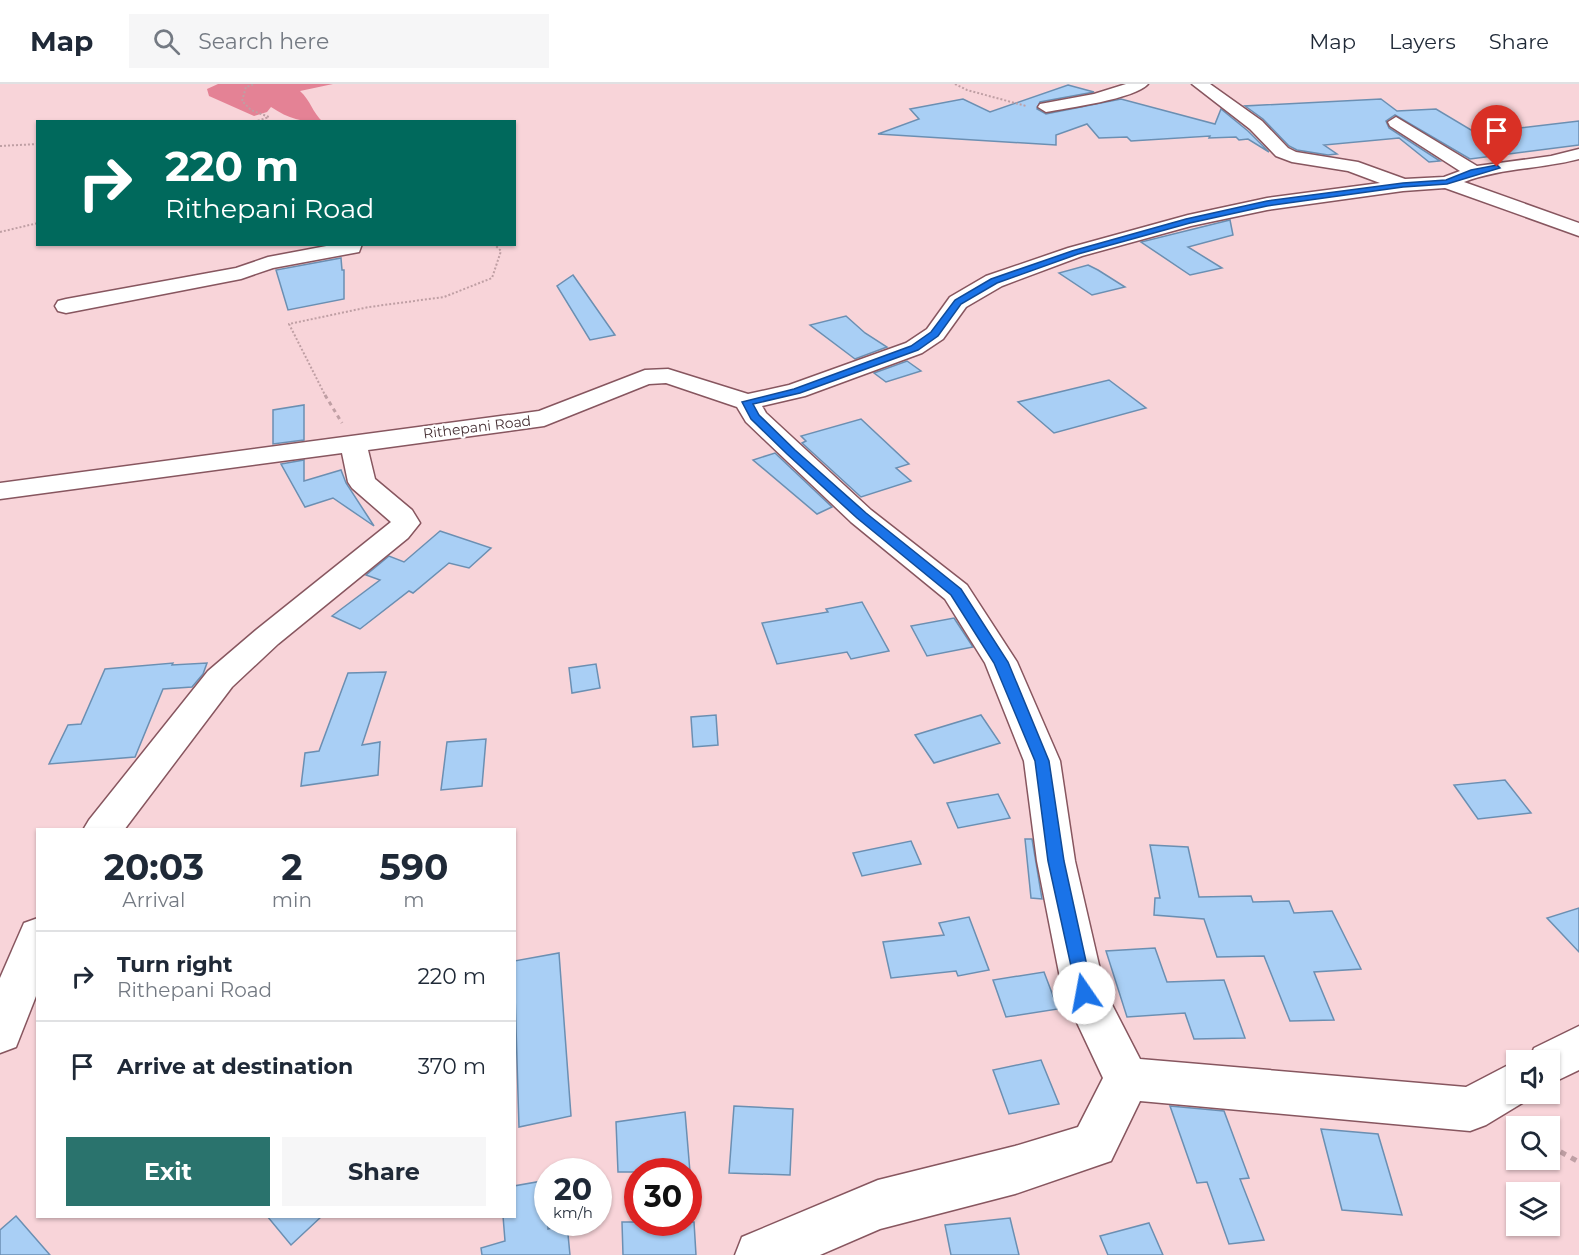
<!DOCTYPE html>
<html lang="en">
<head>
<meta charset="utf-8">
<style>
  body { margin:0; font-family:Montserrat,sans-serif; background:#f6f6f7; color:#1f2937; height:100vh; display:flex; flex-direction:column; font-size:22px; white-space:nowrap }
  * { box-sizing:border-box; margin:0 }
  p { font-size:20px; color:#747a83 }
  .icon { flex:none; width:33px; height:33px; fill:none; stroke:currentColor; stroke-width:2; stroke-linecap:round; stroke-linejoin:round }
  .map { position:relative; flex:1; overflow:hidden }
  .sheet { position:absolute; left:36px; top:744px; width:480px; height:390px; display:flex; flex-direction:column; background:#fff; border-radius:0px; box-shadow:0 2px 4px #0004 }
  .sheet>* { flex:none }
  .guide { position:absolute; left:36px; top:36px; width:480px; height:126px; border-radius:0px; box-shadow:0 2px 4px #0004; background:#00695c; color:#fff; overflow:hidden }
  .tools { position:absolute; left:1506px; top:966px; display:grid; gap:12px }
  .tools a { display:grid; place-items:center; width:54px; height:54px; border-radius:0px; background:#fff; box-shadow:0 2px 4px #0004; font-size:30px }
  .speed { position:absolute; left:534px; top:1074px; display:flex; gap:12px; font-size:30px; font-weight:700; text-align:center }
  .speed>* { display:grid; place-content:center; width:78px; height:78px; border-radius:50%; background:#fff; box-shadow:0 2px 4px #0004; line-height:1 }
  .speed small { font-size:15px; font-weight:400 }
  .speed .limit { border:9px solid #d22; background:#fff; color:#111 }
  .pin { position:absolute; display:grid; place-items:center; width:51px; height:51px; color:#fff; margin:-62px -26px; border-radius:50% 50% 50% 0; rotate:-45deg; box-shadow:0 0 6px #0007 }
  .pin .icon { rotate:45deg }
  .me { position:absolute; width:66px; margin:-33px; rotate:348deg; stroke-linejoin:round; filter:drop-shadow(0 0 4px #0008) }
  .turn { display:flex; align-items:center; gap:21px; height:126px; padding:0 30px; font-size:27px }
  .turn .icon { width:78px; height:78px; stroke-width:2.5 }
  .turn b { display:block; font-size:42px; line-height:51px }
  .eta { display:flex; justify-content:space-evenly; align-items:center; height:102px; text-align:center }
  .eta b { font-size:36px; font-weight:700; line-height:42px }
  .button { display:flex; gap:12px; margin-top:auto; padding:12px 30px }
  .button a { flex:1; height:69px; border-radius:0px; background:#2a736d; color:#fff; font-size:24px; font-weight:700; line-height:69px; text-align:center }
  .button a+a { background:#f6f6f7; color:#1f2937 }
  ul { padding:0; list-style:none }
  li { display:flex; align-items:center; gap:18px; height:90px; padding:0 30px; border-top:2px solid #e0e1e3 }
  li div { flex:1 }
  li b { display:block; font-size:22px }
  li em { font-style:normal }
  header { display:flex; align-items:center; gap:36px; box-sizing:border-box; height:84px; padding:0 30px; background:#fff; border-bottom:2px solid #e0e1e3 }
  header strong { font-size:28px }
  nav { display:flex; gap:33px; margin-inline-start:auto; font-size:21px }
  .search { width:420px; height:54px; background:#f6f6f7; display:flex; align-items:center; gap:15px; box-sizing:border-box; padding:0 21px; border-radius:0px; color:#747a83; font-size:22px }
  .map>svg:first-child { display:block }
  .forest { fill:#e48295 }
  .building { fill:#a9cff5; stroke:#6b8fb2; stroke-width:1.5 }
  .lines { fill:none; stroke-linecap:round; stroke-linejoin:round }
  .minor-casing { stroke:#87565f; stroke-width:3 }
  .path-far2 { stroke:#bf9fa4; stroke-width:2; stroke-dasharray:2 2; stroke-linecap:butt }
  .path-far1 { stroke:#bf9fa4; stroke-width:3; stroke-dasharray:4 4; stroke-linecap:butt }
  .path { stroke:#bf9fa4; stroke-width:5; stroke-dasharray:6 6; stroke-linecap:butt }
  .minor { fill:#fff; fill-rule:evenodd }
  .route { fill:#1a73e8; stroke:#114b97; stroke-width:1.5 }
  .labels { text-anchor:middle; stroke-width:4.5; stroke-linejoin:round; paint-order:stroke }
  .far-street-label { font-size:14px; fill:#452f33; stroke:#fff }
</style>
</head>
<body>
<header>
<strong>Map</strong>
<div class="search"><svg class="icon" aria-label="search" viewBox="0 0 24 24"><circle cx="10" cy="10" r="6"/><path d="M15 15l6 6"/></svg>Search here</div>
<nav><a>Map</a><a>Layers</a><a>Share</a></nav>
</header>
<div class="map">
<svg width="1579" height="1171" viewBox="0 0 1579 1171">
  <rect width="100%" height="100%" fill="#f8d4d9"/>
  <path class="forest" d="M218 0H333L300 7C311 17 312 28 323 38 302 38 289 35 271 23L267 28 254 32 209 12 207 5Z"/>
  <g class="building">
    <polygon points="1068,1 1094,8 1040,18 1037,25 1046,30 1121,15 1215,40 1221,25 1248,47 1269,68 1248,55 1239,56 1236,53 1209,54 1210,52 1131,57 1127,53 1099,54 1087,40 1056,51 1056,61 878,50 919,35 910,25 963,15 990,28"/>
    <polygon points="1381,15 1397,27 1436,25 1476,49 1579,37 1579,61 1470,75 1395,31 1386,37 1389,44 1440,77 1429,78 1399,54 1324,61 1337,70 1328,71 1297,66 1289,62 1263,35 1245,22"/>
    <polygon points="1230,136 1233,151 1188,163 1222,184 1190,191 1141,158"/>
    <polygon points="341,174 342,186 344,186 344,215 288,226 276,186"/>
    <polygon points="1088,181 1098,186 1125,203 1092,211 1059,189"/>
    <polygon points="573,191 615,251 590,256 557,202"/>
    <polygon points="846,232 865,249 887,263 855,275 810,241"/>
    <polygon points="907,277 921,287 886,298 874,289"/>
    <polygon points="1109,296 1146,324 1054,349 1018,318"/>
    <polygon points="304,321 304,356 273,360 273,326"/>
    <polygon points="861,335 909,380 896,384 911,397 861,413 802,359 806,357 801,352"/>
    <polygon points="775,369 832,423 817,430 753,376"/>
    <polygon points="304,376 304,397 341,386 346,399 374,442 333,414 305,423 281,380"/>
    <polygon points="440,447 491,464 469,484 449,479 413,509 409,507 360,545 332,532 380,496 366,491 389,472 404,478"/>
    <polygon points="862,518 889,567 851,575 847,568 777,580 762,539 828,528 826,525"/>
    <polygon points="954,534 973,563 927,572 911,542"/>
    <polygon points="173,579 172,581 207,579 203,590 192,603 163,605 135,673 49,680 68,641 81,640 105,585"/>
    <polygon points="596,580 600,604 572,609 569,584"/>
    <polygon points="386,588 362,661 380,658 378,691 301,702 305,669 319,667 348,589"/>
    <polygon points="716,631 718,661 693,663 691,633"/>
    <polygon points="981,631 1000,659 934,679 915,651"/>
    <polygon points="486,655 482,702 441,706 447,658"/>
    <polygon points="1505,696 1531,729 1478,735 1454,701"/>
    <polygon points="998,710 1010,734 958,744 947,719"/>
    <polygon points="1025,755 1032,755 1042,815 1031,814"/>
    <polygon points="911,757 921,780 862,792 853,769"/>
    <polygon points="1150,761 1188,763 1199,813 1251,812 1253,818 1289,817 1294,829 1332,827 1361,885 1314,888 1334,936 1290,937 1264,872 1217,873 1204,835 1154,831 1155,814 1160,814"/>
    <polygon points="1579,824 1579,868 1547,834"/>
    <polygon points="969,833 989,886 958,892 956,887 891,894 883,858 944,851 939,839"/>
    <polygon points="1155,864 1167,898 1224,896 1245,954 1194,955 1185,929 1127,933 1106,867"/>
    <polygon points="559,869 571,1032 519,1043 514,877"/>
    <polygon points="1044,888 1058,925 1006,933 993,896"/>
    <polygon points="1041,976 1059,1020 1009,1030 993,986"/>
    <polygon points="734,1022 793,1025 790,1091 729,1089"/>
    <polygon points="1170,1022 1224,1027 1249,1094 1240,1095 1264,1156 1229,1160 1207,1098 1197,1099"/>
    <polygon points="685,1028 690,1088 618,1088 616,1038"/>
    <polygon points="1321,1045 1378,1050 1402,1131 1342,1126"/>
    <polygon points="548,1096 548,1145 567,1140 570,1171 482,1171 481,1164 505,1157 503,1132 514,1132 514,1102"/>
    <polygon points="16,1132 50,1171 0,1171 0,1146"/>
    <polygon points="267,1132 322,1132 291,1161"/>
    <polygon points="1010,1134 1019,1171 951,1171 945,1141"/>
    <polygon points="622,1138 694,1138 696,1171 623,1171"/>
    <polygon points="1149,1139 1163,1171 1108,1171 1100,1152"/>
  </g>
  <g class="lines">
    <g class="minor-casing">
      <g id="minor">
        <path d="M1126 0H1148C1135 15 1067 24 1046 28L1038 23 1040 20 1094 10Z"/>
        <path d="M1192 0H1210L1262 37 1288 64 1296 68 1358 78 1405 95 1444 93 1460 87 1390 42 1388 38 1396 33 1477 82 1551 72 1579 65V75C1541 85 1501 84 1464 98L1579 139V152L1445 104 1403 107 1267 126 1191 142 1082 172 1002 202 966 223 943 255 922 269 805 312 762 322 766 329 871 426 967 501 1017 578 1060 677 1075 777 1105 907 1140 975 1466 1003 1516 977V1010H1534L1532 1013 1486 1041 1470 1047 1140 1017 1111 1077 1015 1110 880 1145 820 1171H735L742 1153 878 1096 1015 1062 1078 1043 1103 994 1063 909 1037 777 1024 677 985 579 945 515 851 438 746 338 737 323 666 299 649 300 544 342 368 366 375 395 412 426 420 439 408 454 278 560 232 603 124 746H83L89 736 208 587 256 546 391 438 352 404 348 398 342 369 0 415V399L539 327 645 286 668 285 748 310 789 301 906 259 927 245 950 213 986 192 1068 164 1188 131 1267 114 1380 99 1348 87 1292 78 1276 72 1250 45Z"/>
        <polygon points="337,160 362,160 359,168 273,184 241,195 66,229 58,227 55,222 58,217 66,215 236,184 268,173"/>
        <polygon points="38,834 38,907 16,963 0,969 0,894 24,839"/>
        <polygon points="1579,942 1579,986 1550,1000 1550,976 1529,976 1534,964"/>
      </g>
    </g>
    <g class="path-far2">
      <polyline points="955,0 967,6 1026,22"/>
      <polyline points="254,38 269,33 251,26 242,17 246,3 255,0"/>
      <polyline points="0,62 38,60"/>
      <polyline points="0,148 38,139"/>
      <polyline points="326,313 289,240 369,223 444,213 492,194 501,167 494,160"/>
    </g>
    <polyline class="path-far1" points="325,311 342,339"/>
    <polyline class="path" points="1550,1062 1579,1078"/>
    <use href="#minor" class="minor"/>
  </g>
  <polygon class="route" points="1497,81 1500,84 1447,100 1403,103 1267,122 1190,139 1078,170 997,199 961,220 938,252 918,266 800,309 753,320 759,331 795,366 866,429 961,505 1008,578 1049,677 1064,777 1093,909 1090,914 1084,917 1078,914 1048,777 1035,677 994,579 951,511 857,434 787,370 751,335 742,318 794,305 911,262 931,248 955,216 991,195 1072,167 1186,135 1267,117 1403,99 1446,96 1471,86"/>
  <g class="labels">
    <g class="far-street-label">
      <text transform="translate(477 343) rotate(-7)" y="5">Rithepani Road</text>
    </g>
  </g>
</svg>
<div class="tools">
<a><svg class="icon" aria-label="sound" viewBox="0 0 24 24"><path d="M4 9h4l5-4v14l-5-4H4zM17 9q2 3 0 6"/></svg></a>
<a><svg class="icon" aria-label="search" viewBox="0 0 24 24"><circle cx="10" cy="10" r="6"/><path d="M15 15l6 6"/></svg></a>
<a><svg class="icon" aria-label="layers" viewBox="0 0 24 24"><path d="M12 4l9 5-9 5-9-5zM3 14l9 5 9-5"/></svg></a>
</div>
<div class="speed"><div>20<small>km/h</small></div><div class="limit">30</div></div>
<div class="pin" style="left:1497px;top:83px;background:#d93025"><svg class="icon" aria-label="arrive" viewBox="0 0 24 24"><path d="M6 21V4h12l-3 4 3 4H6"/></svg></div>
<svg class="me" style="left:1084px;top:909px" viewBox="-20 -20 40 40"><circle r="19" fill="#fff"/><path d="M0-13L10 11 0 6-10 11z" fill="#1a73e8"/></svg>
<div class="guide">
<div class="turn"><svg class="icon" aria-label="right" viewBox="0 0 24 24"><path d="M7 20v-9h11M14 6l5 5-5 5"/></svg><div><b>220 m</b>Rithepani Road</div></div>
</div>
<section class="sheet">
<div class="eta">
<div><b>20:03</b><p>Arrival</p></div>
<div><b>2</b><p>min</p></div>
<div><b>590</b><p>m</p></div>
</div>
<ul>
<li><svg class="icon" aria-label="right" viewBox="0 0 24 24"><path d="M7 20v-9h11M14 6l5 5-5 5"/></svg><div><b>Turn right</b><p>Rithepani Road</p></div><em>220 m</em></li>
<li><svg class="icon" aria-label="arrive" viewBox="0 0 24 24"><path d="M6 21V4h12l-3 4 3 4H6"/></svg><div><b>Arrive at destination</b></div><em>370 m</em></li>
</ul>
<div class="button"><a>Exit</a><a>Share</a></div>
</section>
</div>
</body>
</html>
